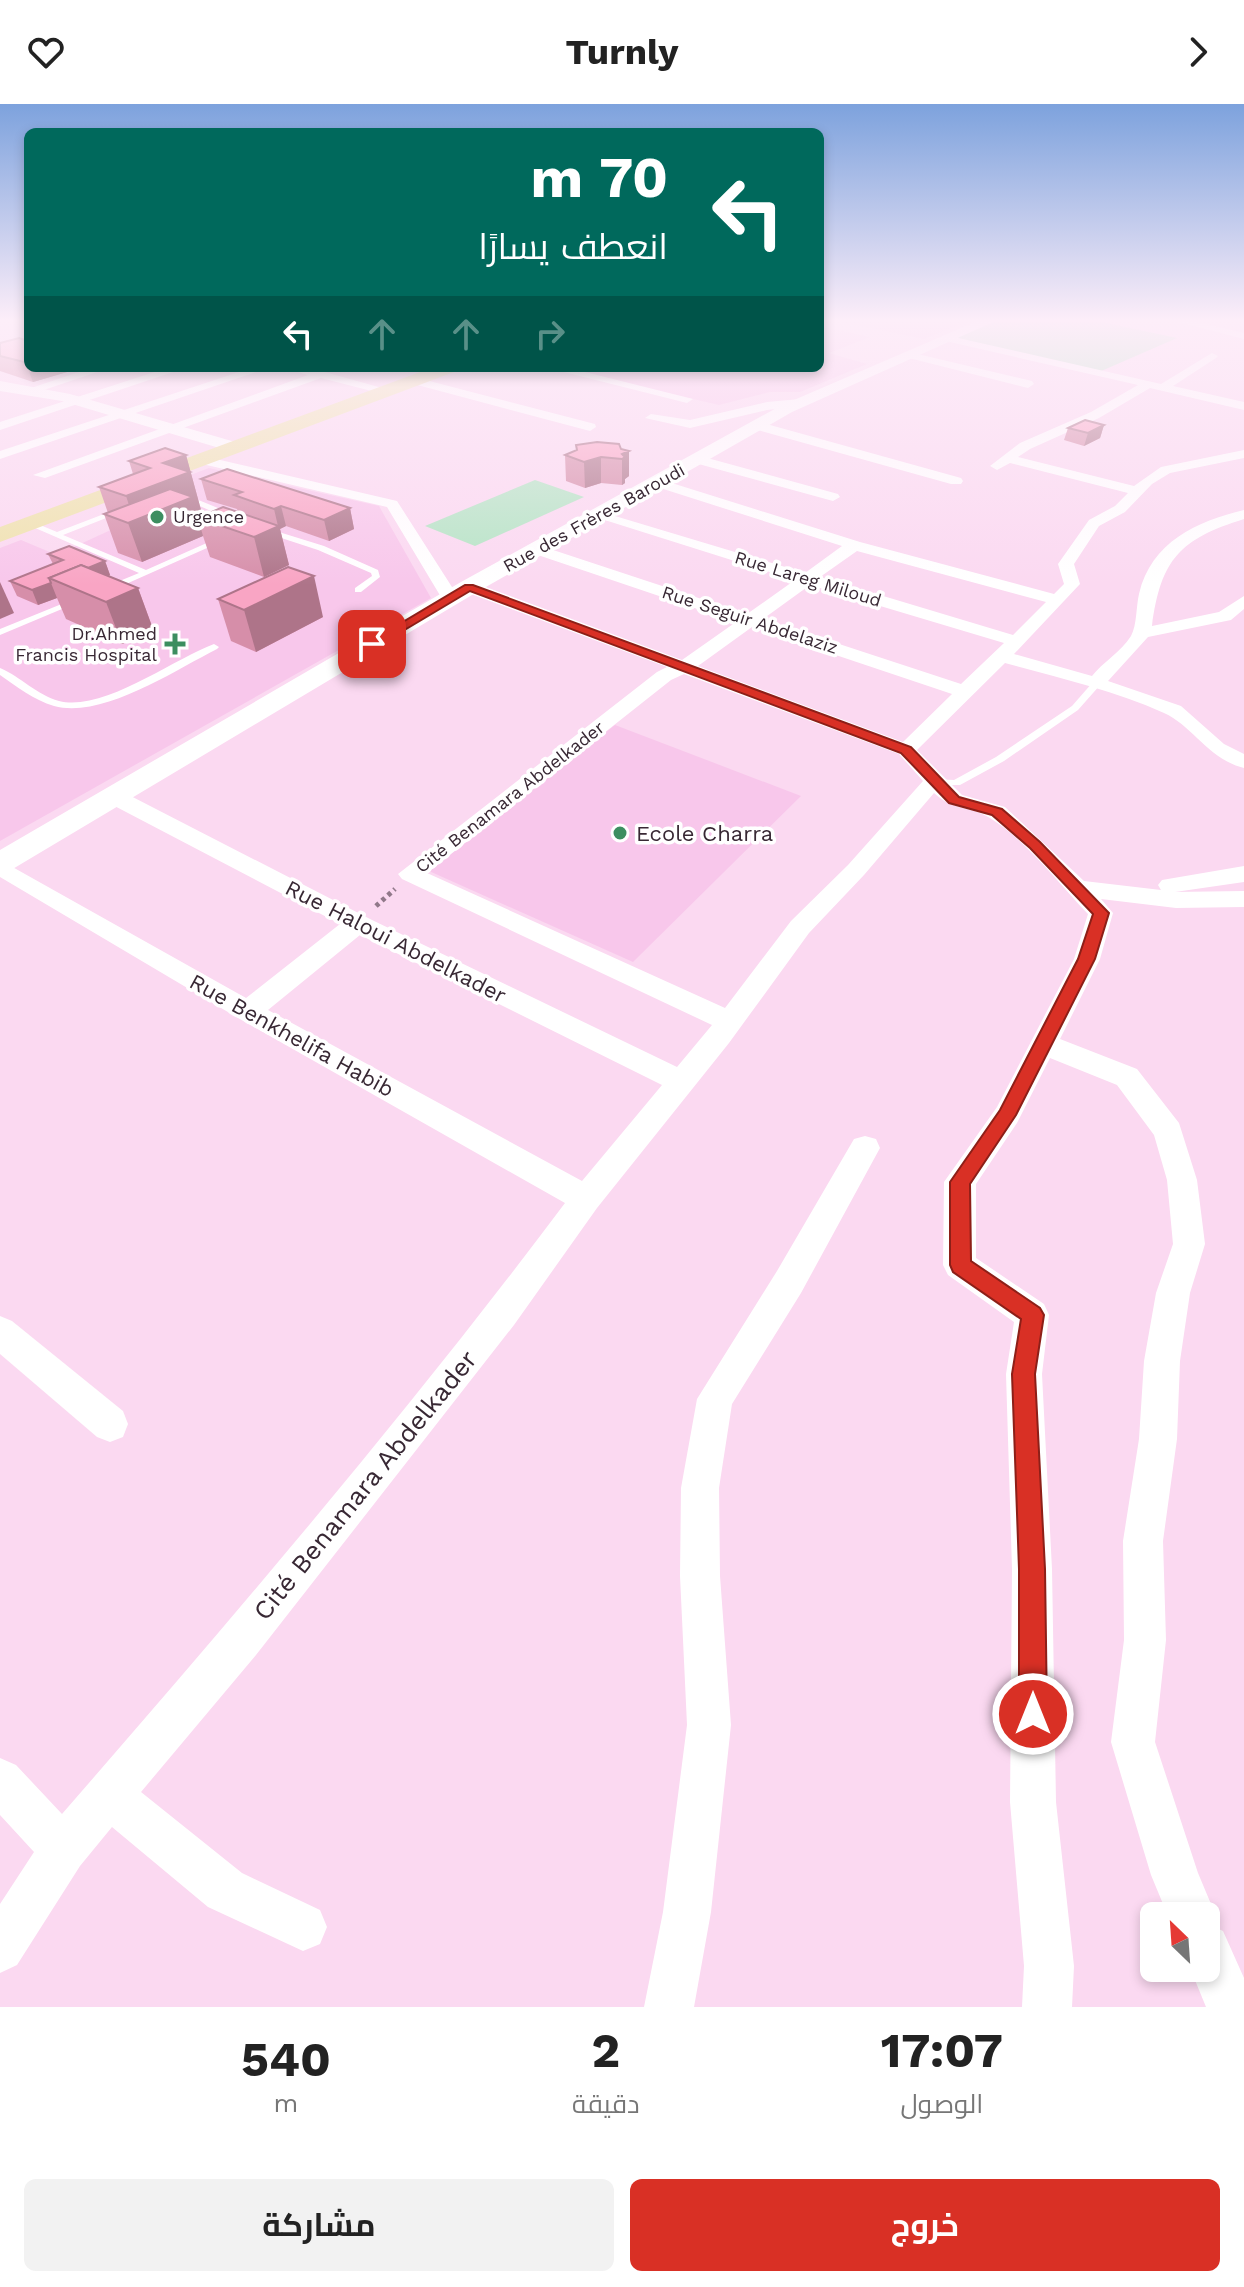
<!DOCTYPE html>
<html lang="ar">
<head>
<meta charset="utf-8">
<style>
  body { margin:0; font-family:"Work Sans",Cairo,sans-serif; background:#f2f2f2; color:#222; direction:rtl; height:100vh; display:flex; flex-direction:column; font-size:30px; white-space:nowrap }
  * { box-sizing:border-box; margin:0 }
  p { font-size:26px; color:#767676 }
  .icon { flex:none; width:44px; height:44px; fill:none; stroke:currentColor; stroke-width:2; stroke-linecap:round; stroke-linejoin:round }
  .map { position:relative; height:1903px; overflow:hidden; direction:ltr }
  .panel { display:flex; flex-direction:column; background:#fff; flex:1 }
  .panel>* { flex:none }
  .hud { position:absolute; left:24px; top:24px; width:800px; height:244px; border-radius:12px; box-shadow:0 4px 12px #0003; direction:rtl; background:#00695c; color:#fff; overflow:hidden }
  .needle { width:52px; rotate:335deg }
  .buttons { position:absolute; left:1140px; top:1798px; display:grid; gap:16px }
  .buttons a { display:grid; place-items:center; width:80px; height:80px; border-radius:12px; background:#fff; box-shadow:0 4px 12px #0003; font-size:40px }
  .pin { position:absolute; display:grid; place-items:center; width:68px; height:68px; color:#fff; margin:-34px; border-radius:16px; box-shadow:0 4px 12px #0006 }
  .me { position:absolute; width:88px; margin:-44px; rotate:0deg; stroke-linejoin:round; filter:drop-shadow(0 0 6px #0008) }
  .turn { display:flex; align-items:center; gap:28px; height:168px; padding:0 24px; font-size:36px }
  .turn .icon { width:104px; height:104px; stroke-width:2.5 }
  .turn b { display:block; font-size:56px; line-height:68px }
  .lanes { display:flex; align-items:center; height:76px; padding:0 24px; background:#0003; justify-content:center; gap:40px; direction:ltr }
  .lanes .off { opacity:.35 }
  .eta { display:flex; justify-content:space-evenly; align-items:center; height:136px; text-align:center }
  .eta b { font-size:48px; font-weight:700; line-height:56px }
  .primary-button { display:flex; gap:16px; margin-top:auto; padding:16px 24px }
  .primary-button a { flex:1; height:92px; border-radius:12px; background:#d93025; color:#fff; font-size:32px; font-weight:700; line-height:92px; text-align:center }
  .primary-button a+a { background:#f2f2f2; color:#222 }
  header { display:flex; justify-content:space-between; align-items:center; height:104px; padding:0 24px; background:#fff; font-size:36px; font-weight:700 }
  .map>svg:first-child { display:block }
  .built { fill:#f8c7eb }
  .green { fill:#b5e4c5 }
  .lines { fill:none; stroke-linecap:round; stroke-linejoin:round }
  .path { stroke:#907889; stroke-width:5; stroke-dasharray:4 4; stroke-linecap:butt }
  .service { fill:#fff; fill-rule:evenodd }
  .minor { fill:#fff; fill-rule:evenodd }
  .tertiary { fill:#fff; fill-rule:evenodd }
  .primary { fill:#efe2ad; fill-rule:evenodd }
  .wall { fill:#d68ea9 }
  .shaded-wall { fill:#ae7489 }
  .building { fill:#f9a5c4; stroke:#ae7489; stroke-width:2 }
  .route { fill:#d93025; stroke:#8d1f18; stroke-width:2 }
  .poi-dot { fill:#3c8e60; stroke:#fff; stroke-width:3 }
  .labels { text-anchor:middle; stroke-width:7; stroke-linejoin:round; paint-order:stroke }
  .far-poi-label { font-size:18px; fill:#382834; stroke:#fff; text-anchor:start }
  .far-street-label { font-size:18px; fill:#382834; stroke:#fff }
  .poi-label { font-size:22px; fill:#382834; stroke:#fff; text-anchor:start }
  .street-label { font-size:22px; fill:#382834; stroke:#fff }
  .near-street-label { font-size:26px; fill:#382834; stroke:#fff }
</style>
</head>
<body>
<header><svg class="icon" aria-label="forward" viewBox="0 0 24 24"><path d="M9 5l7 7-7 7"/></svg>Turnly<svg class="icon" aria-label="heart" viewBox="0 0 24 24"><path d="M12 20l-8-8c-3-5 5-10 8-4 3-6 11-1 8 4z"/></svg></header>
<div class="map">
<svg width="1244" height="1903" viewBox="0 0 1244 1903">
  <rect width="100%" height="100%" fill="#fbd9f1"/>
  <g class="built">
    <polygon points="827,215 975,215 924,235"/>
    <polygon points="820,222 870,233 829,249 867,260 800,288 770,288 719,301 560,264 820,264"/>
    <polygon points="209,364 379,402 431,494 0,737 0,444 21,436 52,449 63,448 115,424 135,392"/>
    <polygon points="615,621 801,692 633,858 429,767"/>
  </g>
  <g class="green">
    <polygon points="1001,215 1088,215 1177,234 1099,268 951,235"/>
    <polygon points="535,376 584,393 475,442 425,422"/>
  </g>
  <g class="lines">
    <polyline class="path" points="376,802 395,785"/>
    <g class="service">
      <polygon points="196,395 235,411 236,413 229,415 193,399 192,397"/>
      <polygon points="117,405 124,407 63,431 146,466 218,434 225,436 108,488 105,487 105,483 139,469 26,420 33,418 57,428"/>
      <polygon points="266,424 324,442 378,466 380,473 361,488 355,488 355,484 372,472 371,469 318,446 263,428 262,426"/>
      <polygon points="74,495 81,497 0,531 0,525"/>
      <path d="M214 540 219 543 217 545C175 566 103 615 54 602 34 596 17 583 0 571V564C21 573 37 591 59 597 104 608 173 555 214 540Z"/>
      <polygon points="1096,577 1101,580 1078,606 1004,657 960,681 935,681 930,678 935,675 954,676 996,653 1072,602 1093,578"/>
    </g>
    <g class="minor">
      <polygon points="1167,215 1185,215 1244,229 1244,235"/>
      <path d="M945 231 1161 280 1212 249 1218 252 1216 254 1173 282 1244 298V306L1150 284 1099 314 1030 345 1018 353 1134 382 1161 363 1244 346V354L1170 369 1152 380 1125 408 1099 422 1074 460 1080 480 1014 550 1092 572C1103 558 1121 548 1131 532 1137 521 1136 503 1139 490 1151 438 1197 417 1244 406V415C1180 435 1161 455 1152 522L1219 508 1244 492V505L1231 516 1148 533 1108 577 1181 602 1224 640 1244 650V664C1208 655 1193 622 1164 609 1113 586 1058 574 1005 559L917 646 962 691 1005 703 1084 777 1161 786 1158 781 1162 776 1244 762V778L1175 788 1244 787V803L1176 804 1101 795 1113 809 1100 855 1060 935 1137 965 1179 1019 1197 1076 1205 1140 1190 1189 1180 1257 1177 1335 1163 1437 1166 1536 1155 1638 1198 1769 1216 1812 1212 1822 1223 1827 1244 1874V1903H1206L1190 1864H1206V1812H1168L1151 1771 1111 1638 1124 1536 1123 1437 1139 1335 1144 1257 1156 1189 1173 1140 1167 1076 1154 1031 1117 981 1050 954 1017 1019 976 1080V1154L1044 1200 1049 1211 1042 1270 1052 1465 1056 1698 1074 1862 1072 1903H1022L1024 1862 1010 1698 1012 1465 1006 1270 1014 1218 948 1171 943 1161 944 1078 997 1003 1074 855 1088 810C1059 780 1026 736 990 714 971 702 953 707 934 689L864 771 809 829 729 939 597 1104 514 1221 256 1551 141 1688 242 1769 320 1806 327 1823 320 1840 303 1847 208 1803 112 1723 80 1762 17 1861 0 1869V1800L34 1748 0 1711V1654L16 1661 62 1710C235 1511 407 1310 565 1099L238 914 0 773V756L246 894 340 820 105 697 102 692 105 687H121L372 816 677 963 712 921 402 775 398 770 657 568 667 563 463 487 461 483 469 478 475 479 682 556 736 518 529 448V442H541L747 510 795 476 592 412 600 407 605 409 805 469 842 442 654 382V376L659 375 860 438 1054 490 1064 480 1058 460 1089 416 1115 402 1128 389 1010 359 997 366 990 362 1020 339 1091 308 1138 281 941 236 940 234ZM857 447 1046 498 1013 531 820 473ZM810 481 1004 539 961 580 763 515ZM752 523 952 590 903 638 698 562ZM684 570 899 650 923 677 848 761 791 817 725 904 427 769 671 576ZM360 831 662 981 582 1077 268 906Z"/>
      <polygon points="909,248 1032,277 1034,280 1028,284 905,253 905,249"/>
      <polygon points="91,264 109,264 32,290 22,287"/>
      <polygon points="167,264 185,264 0,326 0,318"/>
      <polygon points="251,264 268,264 0,355 0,347"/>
      <polygon points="298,264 321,267 393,287 387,291 321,274 45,374 33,371 308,271 298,268"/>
      <polygon points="548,264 569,264 693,295 687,299"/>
      <polygon points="414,273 595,320 596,323 590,327 410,279 410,275"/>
      <polygon points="800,295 806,299 804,302 767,306 690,324 645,314 651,310 690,316 767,298"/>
      <polygon points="759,318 961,374 963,377 961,380 951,380 754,325 753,322"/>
      <polygon points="203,352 397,397 459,494 450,499 444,498 387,403 198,359 196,356"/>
      <polygon points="700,352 838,390 840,393 833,397 695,359 693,356"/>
      <polygon points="865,1032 876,1035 880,1044 801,1189 732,1300 719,1384 720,1472 731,1621 711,1808 694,1903 644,1903 663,1808 687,1621 680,1472 681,1384 697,1295 777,1167 854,1035"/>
      <polygon points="0,1212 12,1217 123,1307 128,1320 123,1333 110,1338 97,1333 0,1250"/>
    </g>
    <g class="tertiary">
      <polygon points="982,215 1000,215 792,308 477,488 11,766 0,768 0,746 461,478 780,302"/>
      <polygon points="0,277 70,290 242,340 245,344 236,349 62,297 0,287"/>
    </g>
    <polygon class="primary" points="431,264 457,264 454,268 0,438 0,423"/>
  </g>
  <g class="wall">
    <polygon points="0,239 74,266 33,278 0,267"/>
    <polygon points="1104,321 1100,334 1084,342 1064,336 1068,324"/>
    <polygon points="576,341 629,347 629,372 625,375 625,379 622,381 601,379 585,384 566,377 565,351 576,346"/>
    <polygon points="186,351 201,406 198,407 200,413 238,408 237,405 207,396 201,375 350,404 354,425 329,437 286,422 280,425 289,461 264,473 210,453 203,432 142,458 118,449 104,410 108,409 99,383 133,370 129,357"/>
    <polygon points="48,450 105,457 110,471 109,472 138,484 153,525 122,540 66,515 57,494 38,501 17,492 10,477 53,460"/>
    <polygon points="218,495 323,513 256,548 231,537"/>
  </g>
  <g class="shaded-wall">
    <polygon points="28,259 28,264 74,264 74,266 33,278 26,260"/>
    <polygon points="1104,321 1100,334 1084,342 1088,329"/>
    <polygon points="629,347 629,372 625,375 625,379 622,381 622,350"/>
    <polygon points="186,351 201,406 198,407 200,414 198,414 203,432 142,458 128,419 134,416 126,392 163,359"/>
    <polygon points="601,353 601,379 585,384 584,358"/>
    <polygon points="281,402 286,422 280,425 289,461 264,473 254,433 278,422 274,405"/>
    <polygon points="350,404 354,425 329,437 324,416"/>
    <polygon points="105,457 110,471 76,486 56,477"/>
    <polygon points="314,472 323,513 256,548 244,506"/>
    <polygon points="0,478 14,509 0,515"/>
    <polygon points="51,479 57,494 38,501 32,486"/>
    <polygon points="138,484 153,525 122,540 106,498"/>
  </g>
  <g class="building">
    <polygon points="19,234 28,237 28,259 0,252 0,239"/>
    <polygon points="1085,316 1104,321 1088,329 1068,324"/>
    <polygon points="597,338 619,340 621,345 629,347 622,350 625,353 622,355 601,353 584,358 565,351 577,346 576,341"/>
    <polygon points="165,344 186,351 163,359 190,368 126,392 99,383 150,364 129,357"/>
    <polygon points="227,365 350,404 324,416 281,402 274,405 234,391 242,388 201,375"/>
    <polygon points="170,385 193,393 128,419 104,410"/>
    <polygon points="223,403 279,422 254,433 198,414"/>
    <polygon points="69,442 105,457 88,464 81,461 49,474 51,479 32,486 10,477 63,456 48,450"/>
    <polygon points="81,461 138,484 106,498 49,474"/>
    <polygon points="288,463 314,472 244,506 218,495"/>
  </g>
  <linearGradient id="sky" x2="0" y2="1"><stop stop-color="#7da2dd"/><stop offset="0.45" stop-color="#fdeef9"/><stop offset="1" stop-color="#fdeef9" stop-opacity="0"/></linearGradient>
  <rect width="1244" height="481" fill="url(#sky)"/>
  <polygon class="route" points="465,481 473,481 911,643 959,693 1002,705 1040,738 1109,809 1095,855 1016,1011 970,1080 971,1157 1040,1204 1044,1211 1035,1270 1045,1465 1047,1610 1043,1620 1033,1625 1023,1620 1019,1610 1019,1465 1012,1270 1021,1215 953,1168 950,1161 950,1078 1000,1006 1078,855 1093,810 1030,744 992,711 949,699 901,649 470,487 376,543 366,540"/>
  <g class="poi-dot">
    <circle cx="157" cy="413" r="8"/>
    <path d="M171 528h8v8h8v8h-8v8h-8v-8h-8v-8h8z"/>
    <circle cx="620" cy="729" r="8"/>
  </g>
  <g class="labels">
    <g class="far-poi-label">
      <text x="173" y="419">Urgence</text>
      <text x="157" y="536" text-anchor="end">Dr.Ahmed<tspan x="157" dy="21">Francis Hospital</tspan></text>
    </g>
    <g class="far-street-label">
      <text transform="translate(594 414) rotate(-29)" y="6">Rue des Frères Baroudi</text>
      <text transform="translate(808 475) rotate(17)" y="6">Rue Lareg Miloud</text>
      <text transform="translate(750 516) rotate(18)" y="6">Rue Seguir Abdelaziz</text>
      <text transform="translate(510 693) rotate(-38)" y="6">Cité Benamara Abdelkader</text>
    </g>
    <g class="poi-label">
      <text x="636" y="737">Ecole Charra</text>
    </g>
    <g class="street-label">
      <text transform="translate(396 837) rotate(27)" y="8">Rue Haloui Abdelkader</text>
      <text transform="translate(292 931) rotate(29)" y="8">Rue Benkhelifa Habib</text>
    </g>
    <g class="near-street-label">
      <text transform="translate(365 1381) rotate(-51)" y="9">Cité Benamara Abdelkader</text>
    </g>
  </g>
</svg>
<div class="buttons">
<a><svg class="needle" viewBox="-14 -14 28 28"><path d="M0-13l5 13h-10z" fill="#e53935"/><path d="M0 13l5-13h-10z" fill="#767676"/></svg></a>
</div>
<div class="pin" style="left:372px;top:540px;background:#d93025"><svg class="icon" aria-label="arrive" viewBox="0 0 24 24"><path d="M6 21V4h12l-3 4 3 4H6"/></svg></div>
<svg class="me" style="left:1033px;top:1610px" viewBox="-20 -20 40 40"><circle r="17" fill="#d93025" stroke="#fff" stroke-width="3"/><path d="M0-11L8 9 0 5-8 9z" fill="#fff"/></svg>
<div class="hud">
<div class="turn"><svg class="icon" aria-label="left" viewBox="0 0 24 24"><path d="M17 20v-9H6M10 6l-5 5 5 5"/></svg><div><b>70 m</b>انعطف يسارًا</div></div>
<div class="lanes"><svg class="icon" aria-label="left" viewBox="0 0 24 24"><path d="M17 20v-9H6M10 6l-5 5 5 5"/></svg><svg class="icon off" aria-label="ahead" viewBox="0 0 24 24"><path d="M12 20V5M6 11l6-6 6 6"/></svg><svg class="icon off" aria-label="ahead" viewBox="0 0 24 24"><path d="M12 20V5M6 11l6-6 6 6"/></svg><svg class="icon off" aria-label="right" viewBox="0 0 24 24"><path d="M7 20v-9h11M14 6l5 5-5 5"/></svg></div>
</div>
</div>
<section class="panel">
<div class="eta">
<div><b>17:07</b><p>الوصول</p></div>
<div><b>2</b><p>دقيقة</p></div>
<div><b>540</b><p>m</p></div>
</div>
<div class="primary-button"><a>خروج</a><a>مشاركة</a></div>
</section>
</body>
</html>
